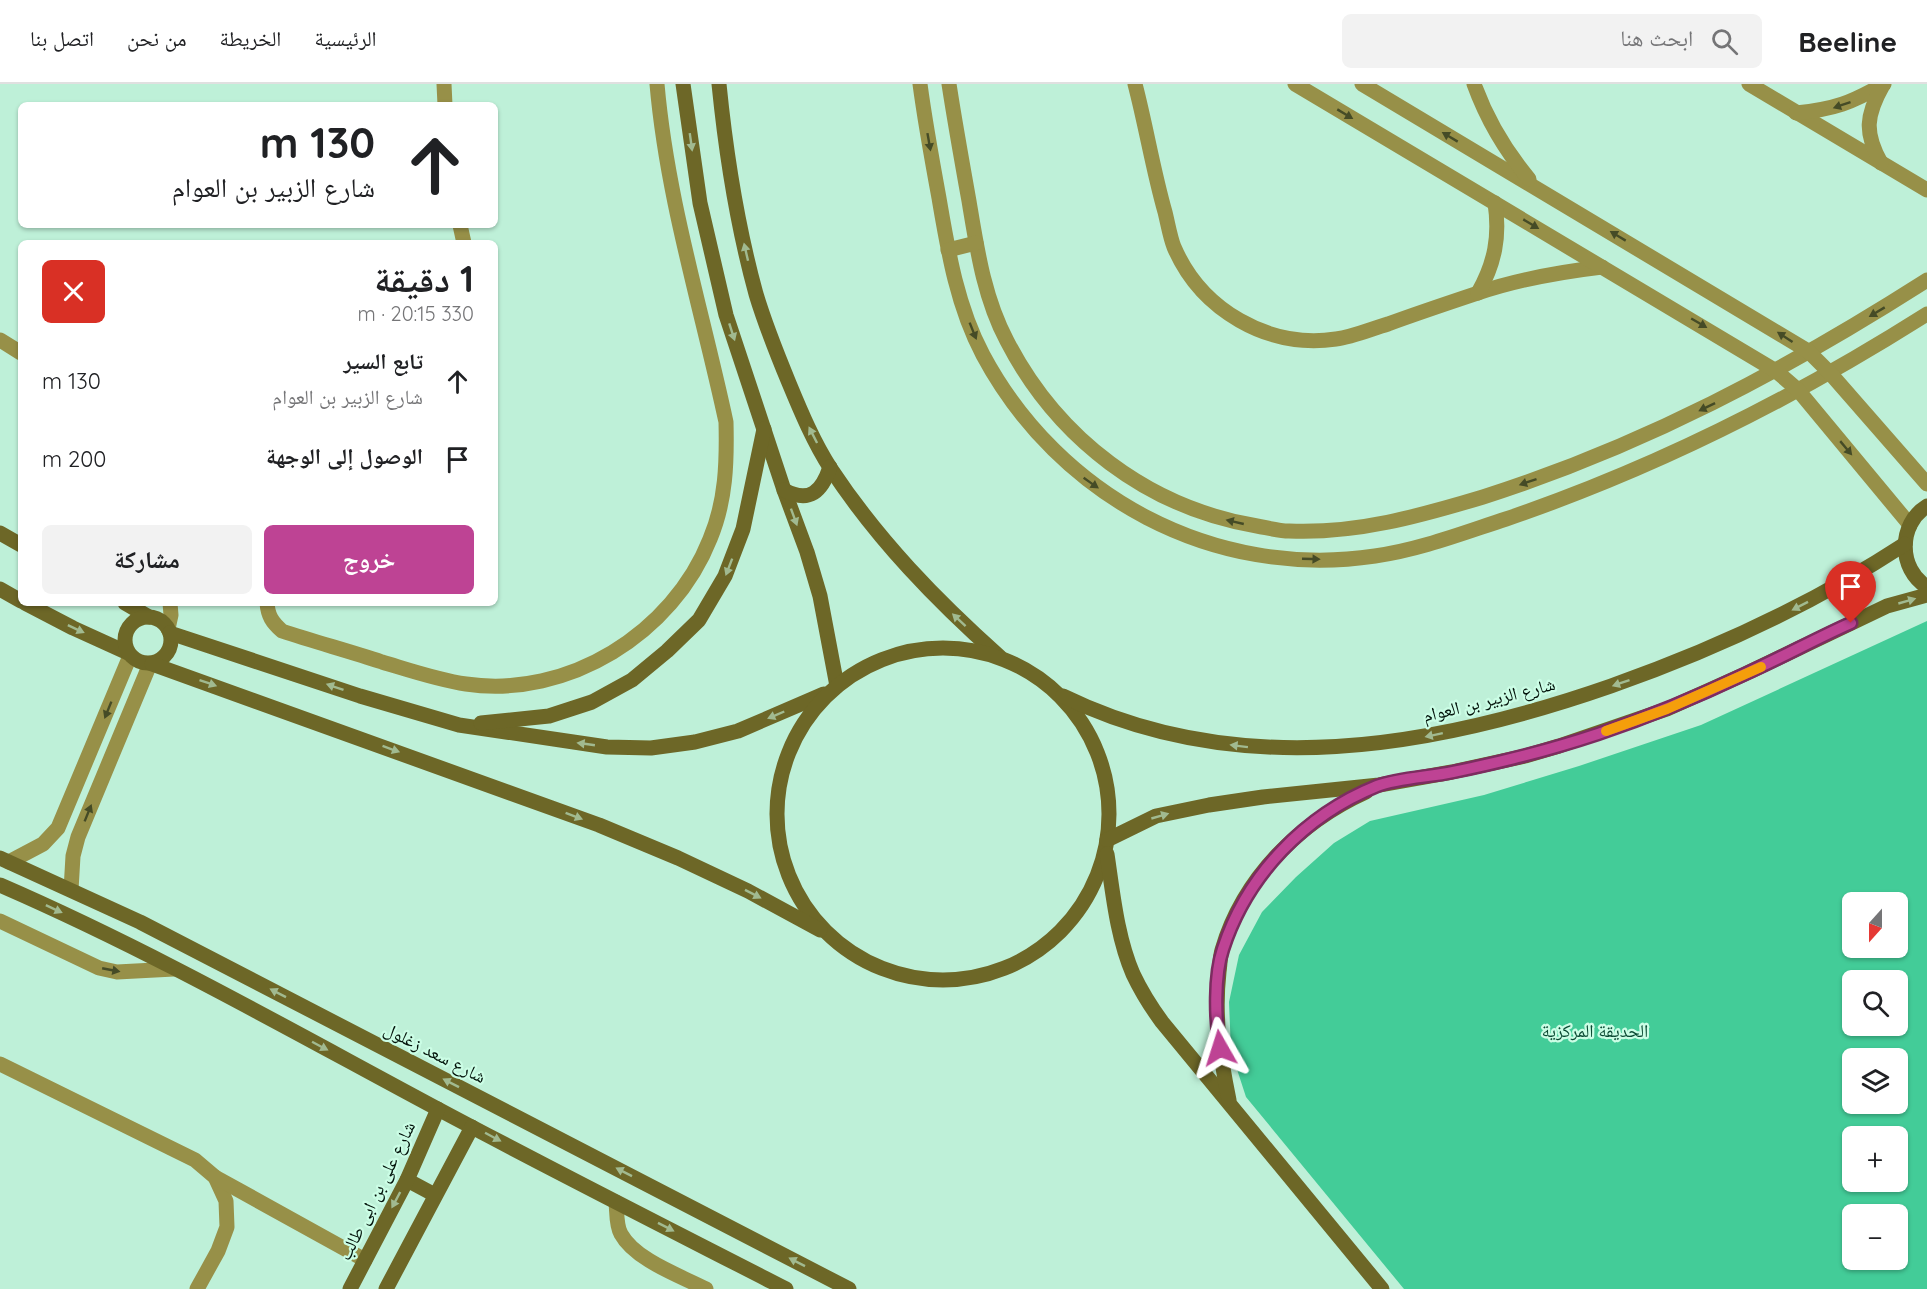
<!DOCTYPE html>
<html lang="ar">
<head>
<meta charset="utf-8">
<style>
  body { margin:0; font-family:Quicksand,"Noto Naskh Arabic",sans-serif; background:#f2f2f2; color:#202124; direction:rtl; height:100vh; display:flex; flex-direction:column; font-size:22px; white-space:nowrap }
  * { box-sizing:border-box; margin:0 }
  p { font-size:20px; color:#757577 }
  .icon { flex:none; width:33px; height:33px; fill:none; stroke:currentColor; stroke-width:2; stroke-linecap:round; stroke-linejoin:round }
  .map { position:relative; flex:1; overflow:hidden; direction:ltr }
  .side { position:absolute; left:18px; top:156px; width:480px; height:366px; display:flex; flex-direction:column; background:#fff; border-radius:9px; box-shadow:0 2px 4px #0004; direction:rtl }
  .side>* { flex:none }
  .hud { position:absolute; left:18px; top:18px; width:480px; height:126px; border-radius:9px; box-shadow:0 2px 4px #0004; direction:rtl; background:#fff; color:#202124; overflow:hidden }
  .needle { width:39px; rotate:201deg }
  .controls { position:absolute; left:1842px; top:808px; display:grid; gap:12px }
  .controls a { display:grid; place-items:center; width:66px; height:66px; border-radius:9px; background:#fff; box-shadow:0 2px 4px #0004; font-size:30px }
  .pin { position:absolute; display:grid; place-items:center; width:51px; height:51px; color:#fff; margin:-62px -26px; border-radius:50% 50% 50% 0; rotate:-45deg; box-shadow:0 0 6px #0007 }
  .pin .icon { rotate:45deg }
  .me { position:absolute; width:66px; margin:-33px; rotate:354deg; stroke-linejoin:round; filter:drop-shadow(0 0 4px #0008) }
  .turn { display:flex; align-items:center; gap:21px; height:126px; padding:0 24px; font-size:27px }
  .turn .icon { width:78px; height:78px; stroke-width:2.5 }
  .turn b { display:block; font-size:42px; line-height:51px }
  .round { display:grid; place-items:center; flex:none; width:63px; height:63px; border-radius:9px; background:#f2f2f2 }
  .summary { display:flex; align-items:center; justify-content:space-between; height:102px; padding:0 24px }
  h1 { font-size:36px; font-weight:700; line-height:45px }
  .primary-button { display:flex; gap:12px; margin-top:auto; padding:12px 24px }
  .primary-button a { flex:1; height:69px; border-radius:9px; background:#be4394; color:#fff; font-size:24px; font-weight:700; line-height:69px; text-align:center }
  .primary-button a+a { background:#f2f2f2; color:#202124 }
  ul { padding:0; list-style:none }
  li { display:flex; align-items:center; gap:18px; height:78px; padding:0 24px }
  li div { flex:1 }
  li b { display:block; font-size:22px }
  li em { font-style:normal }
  header { display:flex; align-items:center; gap:36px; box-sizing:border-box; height:84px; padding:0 30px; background:#fff; border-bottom:2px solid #e0e0e0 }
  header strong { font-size:28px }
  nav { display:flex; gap:33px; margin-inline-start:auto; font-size:21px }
  .search { width:420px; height:54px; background:#f2f2f2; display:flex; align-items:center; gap:15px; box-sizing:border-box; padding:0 21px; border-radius:9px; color:#757577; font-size:22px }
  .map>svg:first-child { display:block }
  .green { fill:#43cc98; fill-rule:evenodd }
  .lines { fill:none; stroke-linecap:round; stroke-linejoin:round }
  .street { stroke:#979048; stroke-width:15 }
  .secondary { stroke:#6d6727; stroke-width:15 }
  .oneway { fill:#454b26 }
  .oneway2 { fill:#a1ba90 }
  .route-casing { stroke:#7c2c60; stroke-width:15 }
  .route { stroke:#be4394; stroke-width:10 }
  .slow { stroke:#f59e0b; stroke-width:10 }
  .labels { text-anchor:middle; stroke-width:4.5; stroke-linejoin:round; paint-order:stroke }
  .street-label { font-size:18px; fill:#02120a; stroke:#cbfde5 }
  .park-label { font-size:18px; fill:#094832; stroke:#cbfde5 }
</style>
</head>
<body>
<header>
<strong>Beeline</strong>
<div class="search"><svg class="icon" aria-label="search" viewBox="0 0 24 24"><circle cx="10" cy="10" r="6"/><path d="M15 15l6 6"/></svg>ابحث هنا</div>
<nav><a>الرئيسية</a><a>الخريطة</a><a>من نحن</a><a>اتصل بنا</a></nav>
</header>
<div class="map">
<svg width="1927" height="1205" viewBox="0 0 1927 1205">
  <rect width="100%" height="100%" fill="#bef0d8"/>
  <path class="green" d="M1927 537V1205H1404L1246 1013 1231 967 1229 918 1239 871 1262 828 1296 793 1334 759 1370 737 1484 711 1579 682 1701 641ZM1852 819H1898V864H1852ZM1852 897H1898V942H1852ZM1852 975H1898V1020H1852ZM1852 1053H1898V1098H1852ZM1852 1131H1898V1176H1852Z"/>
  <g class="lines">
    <g class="street">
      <polyline points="444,0 445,21"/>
      <path d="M920 0C925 38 932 76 939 114 948 167 957 222 983 271 1059 413 1214 496 1375 472 1419 466 1463 449 1506 435 1653 385 1796 313 1927 230"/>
      <path d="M949 0C955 39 962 78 969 117 977 165 984 214 1007 257 1057 354 1148 424 1257 442 1268 444 1279 447 1289 447 1356 450 1420 432 1483 413 1643 362 1786 286 1927 196"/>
      <path d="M1135 0C1146 42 1153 86 1165 128 1168 140 1170 153 1174 163 1201 226 1268 265 1336 255 1353 253 1371 245 1388 240 1418 229 1448 219 1478 209 1519 195 1560 188 1602 183"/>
      <polyline points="1295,0 1776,287 1798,306 1910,441"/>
      <polyline points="1362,0 1808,267 1830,289 1927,400"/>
      <path d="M1474 0C1487 36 1504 65 1529 95"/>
      <polyline points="1749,0 1927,106"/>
      <path d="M1796 29C1835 25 1851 19 1884 0"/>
      <path d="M1881 79C1864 49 1866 31 1883 1"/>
      <polyline points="460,141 464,159"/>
      <polyline points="948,166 976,159"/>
      <path d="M1478 209C1495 179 1500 152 1495 119"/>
      <polyline points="0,256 21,269"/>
      <path d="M267 519C268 532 272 538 282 547 315 558 349 567 382 578 409 586 438 596 466 600 568 615 673 549 710 455 726 417 727 378 726 338 702 226 667 115 657 0"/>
      <polyline points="168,545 171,531 170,519"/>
      <polyline points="9,778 43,760 58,744 130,572"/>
      <polyline points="71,806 73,772 78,753 150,580"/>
      <polyline points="0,837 99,884 117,888 174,885"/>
      <polyline points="0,980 195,1076 215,1093 226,1117 227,1143 218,1167 197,1205"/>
      <polyline points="215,1093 365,1176"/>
      <path d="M616 1118C617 1127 616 1142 621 1150 635 1176 681 1192 706 1205"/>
    </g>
    <g class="secondary">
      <polyline points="683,0 700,119 726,231 784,406 807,468 820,512 837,602"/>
      <path d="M719 0C726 70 737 141 756 210 765 240 777 270 789 299 801 328 814 359 831 385 878 456 936 516 1000 573"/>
      <path d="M784 406C810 420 822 407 830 383"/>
      <path d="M1927 422C1898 440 1898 485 1927 503"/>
      <polyline points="0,449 21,461"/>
      <polyline points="0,505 21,517"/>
      <polyline points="25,519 73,544 128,569"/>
      <polyline points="125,519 149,533"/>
      <circle cx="148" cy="556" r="23"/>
      <polyline points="170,549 360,612 459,641 607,663 651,664 695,658 738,647 824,610"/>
      <circle cx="943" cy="730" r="166"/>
      <polyline points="152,580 599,741 678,774 748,807 820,846"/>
      <path d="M1063 612C1239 698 1433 664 1611 602 1714 566 1813 520 1905 460"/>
      <polyline points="481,639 549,632 592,618 632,596 667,567 699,536 725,492 743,445 764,345"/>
      <polyline points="1107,756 1156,732 1209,721 1263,713 1379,701 1452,688 1525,672 1559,662 1667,625 1745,590 1887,522 1927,511"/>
      <path d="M1107 770C1113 810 1117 853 1133 890 1141 907 1151 923 1162 938L1382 1205"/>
      <polyline points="0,774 140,838 849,1205"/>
      <path d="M0 801C150 866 292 947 436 1024 552 1086 669 1145 786 1205"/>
      <path d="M1229 1016C1220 972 1214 933 1219 888 1220 881 1220 873 1222 866 1243 794 1300 738 1366 708"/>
      <polyline points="407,1096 435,1111"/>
      <polyline points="350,1205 407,1096 438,1025"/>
      <polyline points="386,1205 472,1043"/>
    </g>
  </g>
  <defs><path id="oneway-solid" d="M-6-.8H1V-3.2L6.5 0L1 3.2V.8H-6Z" transform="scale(1.5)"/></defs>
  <g class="oneway">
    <use href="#oneway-solid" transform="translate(1842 21) rotate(161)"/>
    <use href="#oneway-solid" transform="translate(1345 30) rotate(31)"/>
    <use href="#oneway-solid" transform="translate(1450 53) rotate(-149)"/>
    <use href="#oneway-solid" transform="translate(929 58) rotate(80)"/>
    <use href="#oneway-solid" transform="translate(1531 140) rotate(31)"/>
    <use href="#oneway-solid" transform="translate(1618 152) rotate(-149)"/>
    <use href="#oneway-solid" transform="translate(1877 228) rotate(149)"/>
    <use href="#oneway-solid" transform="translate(1699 239) rotate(30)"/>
    <use href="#oneway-solid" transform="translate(973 247) rotate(68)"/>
    <use href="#oneway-solid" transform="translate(1785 253) rotate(-147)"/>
    <use href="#oneway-solid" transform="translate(1707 323) rotate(154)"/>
    <use href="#oneway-solid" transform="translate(1846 364) rotate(50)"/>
    <use href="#oneway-solid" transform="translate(1528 398) rotate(161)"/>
    <use href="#oneway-solid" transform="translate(1091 399) rotate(35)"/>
    <use href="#oneway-solid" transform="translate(1235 438) rotate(-167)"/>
    <use href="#oneway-solid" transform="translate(1311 475) rotate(2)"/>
    <use href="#oneway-solid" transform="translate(108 626) rotate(112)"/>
    <use href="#oneway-solid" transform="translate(88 729) rotate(-68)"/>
    <use href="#oneway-solid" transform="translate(111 886) rotate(11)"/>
  </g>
  <g class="oneway2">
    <use href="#oneway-solid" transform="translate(691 58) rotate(82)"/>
    <use href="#oneway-solid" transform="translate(746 168) rotate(-103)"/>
    <use href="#oneway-solid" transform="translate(732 248) rotate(72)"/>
    <use href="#oneway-solid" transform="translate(813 351) rotate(-117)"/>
    <use href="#oneway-solid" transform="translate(794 433) rotate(70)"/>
    <use href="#oneway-solid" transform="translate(729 483) rotate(111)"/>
    <use href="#oneway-solid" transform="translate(1907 517) rotate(-16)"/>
    <use href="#oneway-solid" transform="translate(1800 522) rotate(153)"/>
    <use href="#oneway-solid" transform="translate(959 536) rotate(-137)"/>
    <use href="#oneway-solid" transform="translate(76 545) rotate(25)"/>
    <use href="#oneway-solid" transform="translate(208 599) rotate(19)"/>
    <use href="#oneway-solid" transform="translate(1621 599) rotate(161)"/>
    <use href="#oneway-solid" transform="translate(335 603) rotate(-161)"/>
    <use href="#oneway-solid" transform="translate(776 631) rotate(157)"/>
    <use href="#oneway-solid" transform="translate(1434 651) rotate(168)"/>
    <use href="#oneway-solid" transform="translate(586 660) rotate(-172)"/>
    <use href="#oneway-solid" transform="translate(1239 662) rotate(-173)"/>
    <use href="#oneway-solid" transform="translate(391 665) rotate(20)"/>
    <use href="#oneway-solid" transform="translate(574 732) rotate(21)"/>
    <use href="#oneway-solid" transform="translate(1160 732) rotate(-16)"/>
    <use href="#oneway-solid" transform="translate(753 810) rotate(27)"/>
    <use href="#oneway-solid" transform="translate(54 825) rotate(25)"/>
    <use href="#oneway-solid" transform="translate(278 909) rotate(-153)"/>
    <use href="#oneway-solid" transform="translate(320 962) rotate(28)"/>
    <use href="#oneway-solid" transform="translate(451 999) rotate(-153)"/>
    <use href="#oneway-solid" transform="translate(493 1053) rotate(28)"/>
    <use href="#oneway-solid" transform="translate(624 1088) rotate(-153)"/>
    <use href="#oneway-solid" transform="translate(396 1116) rotate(118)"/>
    <use href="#oneway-solid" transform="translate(666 1143) rotate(27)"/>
    <use href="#oneway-solid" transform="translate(797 1178) rotate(-153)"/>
  </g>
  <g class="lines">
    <g class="route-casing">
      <path id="route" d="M1220 964C1215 936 1214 891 1223 865 1247 791 1305 731 1377 702 1398 694 1430 693 1453 688 1502 678 1550 666 1598 650 1648 633 1697 613 1745 590 1781 574 1815 555 1851 539"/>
    </g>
    <use href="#route" class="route"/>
    <polyline class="slow" points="1606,647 1667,625 1761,583"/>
  </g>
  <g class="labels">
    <g class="street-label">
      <text transform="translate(1489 616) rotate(-14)" y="6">شارع الزبير بن العوام</text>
      <text transform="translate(435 969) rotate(27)" y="6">شارع سعد زغلول</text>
      <text transform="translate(377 1107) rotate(-64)" y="6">شارع على بن ابى طالب</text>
    </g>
    <g class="park-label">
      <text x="1595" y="953">الحديقة المركزية</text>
    </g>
  </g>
</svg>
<div class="controls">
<a><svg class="needle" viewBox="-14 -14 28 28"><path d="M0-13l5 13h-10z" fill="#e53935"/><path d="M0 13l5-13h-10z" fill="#757577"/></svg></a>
<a><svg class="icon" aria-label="search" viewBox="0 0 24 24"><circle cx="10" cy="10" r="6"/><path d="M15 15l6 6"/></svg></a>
<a><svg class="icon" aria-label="layers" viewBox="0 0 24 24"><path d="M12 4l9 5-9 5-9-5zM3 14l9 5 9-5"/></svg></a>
<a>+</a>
<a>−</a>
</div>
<div class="pin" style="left:1851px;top:539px;background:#d93025"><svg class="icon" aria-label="arrive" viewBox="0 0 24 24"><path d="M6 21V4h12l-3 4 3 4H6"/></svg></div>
<svg class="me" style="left:1220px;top:964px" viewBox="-20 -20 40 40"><path d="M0-17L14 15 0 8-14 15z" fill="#be4394" stroke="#fff" stroke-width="4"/></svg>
<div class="hud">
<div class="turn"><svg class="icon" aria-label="ahead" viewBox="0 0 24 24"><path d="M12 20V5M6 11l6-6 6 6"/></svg><div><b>130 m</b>شارع الزبير بن العوام</div></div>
</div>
<section class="side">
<div class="summary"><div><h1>1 دقيقة</h1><p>330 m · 20:15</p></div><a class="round" style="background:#d93025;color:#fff"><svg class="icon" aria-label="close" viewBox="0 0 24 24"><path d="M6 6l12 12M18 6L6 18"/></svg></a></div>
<ul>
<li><svg class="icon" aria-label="ahead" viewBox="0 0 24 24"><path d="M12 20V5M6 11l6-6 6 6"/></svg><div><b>تابع السير</b><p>شارع الزبير بن العوام</p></div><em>130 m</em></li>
<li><svg class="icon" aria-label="arrive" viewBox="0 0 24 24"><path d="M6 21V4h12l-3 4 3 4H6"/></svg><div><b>الوصول إلى الوجهة</b></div><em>200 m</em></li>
</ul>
<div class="primary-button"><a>خروج</a><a>مشاركة</a></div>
</section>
</div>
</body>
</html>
